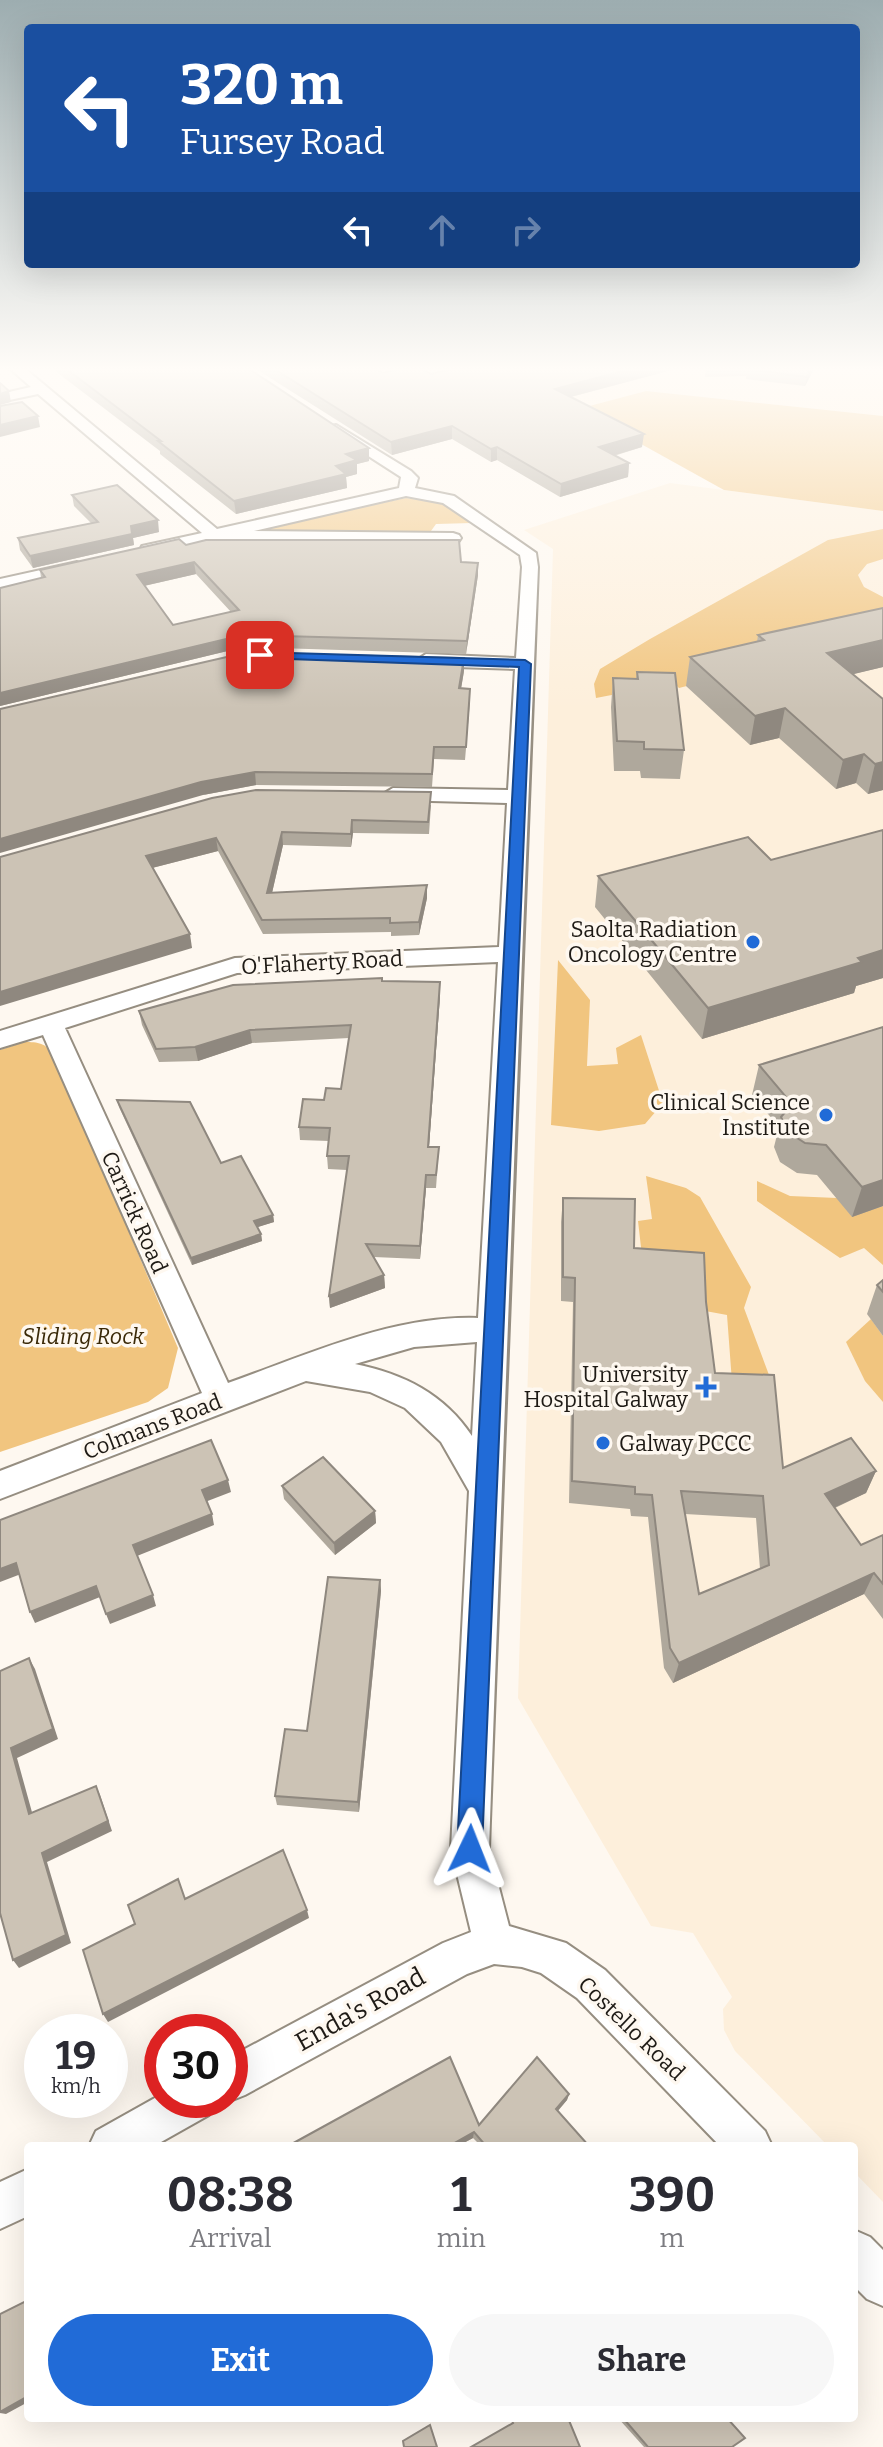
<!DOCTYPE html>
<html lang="en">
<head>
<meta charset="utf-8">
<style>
  body { margin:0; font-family:Bitter,serif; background:#f7f7f7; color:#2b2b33; height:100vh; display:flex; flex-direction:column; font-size:30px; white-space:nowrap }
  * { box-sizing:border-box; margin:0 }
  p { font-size:26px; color:#7c7c81 }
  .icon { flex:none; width:44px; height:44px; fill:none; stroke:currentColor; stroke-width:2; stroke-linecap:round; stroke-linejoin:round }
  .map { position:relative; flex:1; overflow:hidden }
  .side { position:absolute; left:24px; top:2142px; width:834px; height:280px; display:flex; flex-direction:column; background:#fff; border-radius:8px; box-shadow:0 8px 32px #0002 }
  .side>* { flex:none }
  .guide { position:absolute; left:24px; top:24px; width:836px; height:244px; border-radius:8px; box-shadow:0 8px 32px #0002; background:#1a4fa0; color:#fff; overflow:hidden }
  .speed { position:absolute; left:24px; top:2014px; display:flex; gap:16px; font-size:40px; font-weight:700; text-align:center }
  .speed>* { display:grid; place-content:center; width:104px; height:104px; border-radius:50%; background:#fff; box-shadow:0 8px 32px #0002; line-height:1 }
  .speed small { font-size:20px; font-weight:400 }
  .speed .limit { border:12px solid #d22; background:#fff; color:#111 }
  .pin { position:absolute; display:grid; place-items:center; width:68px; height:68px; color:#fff; margin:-34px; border-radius:16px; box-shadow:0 4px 12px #0006 }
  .me { position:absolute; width:88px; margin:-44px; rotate:2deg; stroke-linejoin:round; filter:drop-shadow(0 0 6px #0008) }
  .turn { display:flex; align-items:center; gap:28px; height:168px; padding:0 24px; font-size:36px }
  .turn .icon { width:104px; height:104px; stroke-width:2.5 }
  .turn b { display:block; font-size:56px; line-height:68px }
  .lanes { display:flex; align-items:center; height:76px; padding:0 24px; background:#0003; justify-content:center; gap:40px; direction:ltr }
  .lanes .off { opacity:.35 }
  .eta { display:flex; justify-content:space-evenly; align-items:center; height:136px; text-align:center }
  .eta b { font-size:48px; font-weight:700; line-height:56px }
  .primary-button { display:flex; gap:16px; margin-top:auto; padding:16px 24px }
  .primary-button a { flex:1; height:92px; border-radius:48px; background:#216bd7; color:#fff; font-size:32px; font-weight:700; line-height:92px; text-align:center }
  .primary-button a+a { background:#f7f7f7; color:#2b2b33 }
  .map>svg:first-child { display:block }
  .built { fill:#fdefdb }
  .green { fill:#f1c57f }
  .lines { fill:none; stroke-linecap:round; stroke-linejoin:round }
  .street-casing { stroke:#968e81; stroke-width:4 }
  .street { fill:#fff; fill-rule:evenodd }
  .wall { fill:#afa89c; fill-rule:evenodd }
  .shaded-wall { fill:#8f887f }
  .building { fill:#ccc3b5; stroke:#8f887f; stroke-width:2; fill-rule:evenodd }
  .route { fill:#216bd7; stroke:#15468c; stroke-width:2 }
  .poi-dot { fill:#216bd7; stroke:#fef8f0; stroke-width:3 }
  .labels { text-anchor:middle; stroke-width:7; stroke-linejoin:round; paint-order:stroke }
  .poi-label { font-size:22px; fill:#1e1a15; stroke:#fef8f0; text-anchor:end }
  .street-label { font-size:22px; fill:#1e1a15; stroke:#fef8f0 }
  .park-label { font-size:22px; font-style:italic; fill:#3a2908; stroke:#fef8f0 }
  .near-street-label { font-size:26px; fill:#1e1a15; stroke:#fef8f0 }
</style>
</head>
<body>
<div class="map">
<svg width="883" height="2447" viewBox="0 0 883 2447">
  <rect width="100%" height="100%" fill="#fef8f0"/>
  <g class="built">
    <polygon points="354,367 883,367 883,416 646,391 473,437"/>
    <polygon points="670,483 883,511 883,2202 854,2172 854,2146 828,2146 735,2051 724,2030 723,2009 732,1997 693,1933 651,1926 518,1698 553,549 524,530"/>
  </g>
  <g class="green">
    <polygon points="646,391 883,416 883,511 724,490 578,409"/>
    <polygon points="406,498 440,503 472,523 436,524 431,531 424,532 276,533 270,529 276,525"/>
    <polygon points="883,529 883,559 867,564 858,575 864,587 883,597 883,635 679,688 674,683 596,698 594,684 600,669 650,639 828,540"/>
    <polygon points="558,960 590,1000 587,1066 618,1064 616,1048 641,1035 663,1103 645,1124 599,1131 551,1125"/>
    <path d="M24 1042C39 1042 45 1043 54 1055L178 1348 168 1388 148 1402 0 1452V1050Z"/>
    <polygon points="646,1176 686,1188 700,1197 751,1287 744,1308 772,1383 732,1382 727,1315 700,1310 644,1273 638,1221 652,1219"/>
    <polygon points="757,1181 790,1196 837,1198 852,1216 883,1206 883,1265 864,1248 840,1258 757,1201"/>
    <polygon points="871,1319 883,1336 883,1402 865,1381 846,1342"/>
  </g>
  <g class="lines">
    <g class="street-casing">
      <g id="street">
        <path d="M8 367H23L217 529 399 488 401 477 331 432V426L336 425 411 471 418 478 415 488 454 496 536 553 538 567C520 993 504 1421 489 1849L509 1926 566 1943 605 1970 765 2131 772 2146H720L577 1998 541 1973 522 1967 494 1964 467 1974 245 2095 230 2101 227 2100H230V2057L443 1943 471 1932 451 1849 469 1491 441 1442 405 1408 370 1392 306 1381 0 1499V1471L202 1393 43 1035 0 1048V1031L235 958 499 947 507 803 393 800 383 794 393 788 508 790 515 669 426 666 417 660 426 654 516 658 522 567 520 555 443 503 406 496 254 531 453 533 459 535 461 538 459 541 214 540 148 555 142 554 140 550 142 546 202 533 38 394 0 402V394L31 387ZM498 962 478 1318C393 1315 307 1355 228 1383L65 1028 237 973ZM477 1342 472 1436C444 1394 404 1374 355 1364L414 1347Z"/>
        <polygon points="77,562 85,567 83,571 0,589 0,579"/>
        <polygon points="162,2094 162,2100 215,2100 209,2115 154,2146 89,2146 96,2131"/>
        <polygon points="28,2169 28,2216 0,2229 0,2182"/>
        <polygon points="854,2230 870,2237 883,2250 883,2306 867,2299 854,2286"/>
      </g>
    </g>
    <use href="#street" class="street"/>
  </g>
  <g class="wall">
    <polygon points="50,367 246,367 369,448 369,461 357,464 357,474 346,477 347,488 236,514 160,454 160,451"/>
    <polygon points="253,367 373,367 383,373 431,374 460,367 683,367 571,397 642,447 614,456 629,463 628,477 560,497 497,460 491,462 452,439 392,455"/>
    <polygon points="706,367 815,367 805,386 746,379 746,376 705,377"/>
    <polygon points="72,495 159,532 133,538 134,545 33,568 20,550 18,538 91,523 74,506"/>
    <path d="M186 545 478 563V575L466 654 244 647 0 706V588L41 578 40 570ZM196 574 231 612 173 625 144 586Z"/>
    <polygon points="758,635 883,667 853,674 883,790 868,794 856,783 836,789 779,738 750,745 686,686 690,657 757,642"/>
    <polygon points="464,671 461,688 470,701 465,760 434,759 432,787 256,785 203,795"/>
    <polygon points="637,672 684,750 680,779 641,778 640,771 614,771 611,707 613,678 636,679"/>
    <polygon points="431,805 429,834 353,833 351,847 283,845 272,893 427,898 419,935 391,936 391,932 263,934 218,851 152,868 192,948 0,857"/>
    <polygon points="883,830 883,978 856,986 854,993 702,1039 595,907 598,876 771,860"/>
    <polygon points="382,981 440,996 429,1147 439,1147 436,1188 426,1188 420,1259 374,1257 384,1275 385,1288 330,1308 329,1296 347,1170 328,1169 327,1156 329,1141 300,1140 299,1127 324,1100 341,1089 349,1038 252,1043 198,1061 159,1062 142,1025 139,1011"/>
    <polygon points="759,1065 883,1206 852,1217 817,1175 797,1173 780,1162 774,1147 779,1127 752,1095"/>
    <polygon points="117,1100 221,1163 273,1215 274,1222 257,1227 261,1234 262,1241 192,1265 119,1107"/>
    <path d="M563 1198 706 1302 715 1373 783 1468 876 1471 866 1493 835 1508 861 1545 883 1535V1619L864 1594 673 1683 664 1668 648 1517 631 1516 630 1509 569 1503 573 1302 561 1301V1222ZM685 1514 756 1518 760 1569 699 1594Z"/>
    <polygon points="883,1280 883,1336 867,1314 877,1285"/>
    <polygon points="282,1486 375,1511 376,1523 335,1555 284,1499"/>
    <polygon points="380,1580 381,1591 359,1812 277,1805 275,1796"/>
    <polygon points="569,2094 567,2100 558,2111 589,2146 481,2146 473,2138 458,2146 479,2125"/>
    <polygon points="618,2418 727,2418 732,2447 644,2447"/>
  </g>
  <g class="shaded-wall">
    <polygon points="638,367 683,367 555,401 555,389"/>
    <polygon points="811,367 815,367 805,386 807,377"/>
    <polygon points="9,391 11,402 0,405 0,394"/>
    <polygon points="38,416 40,427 0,437 0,425"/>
    <polygon points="452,426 452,439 392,455 391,442"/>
    <polygon points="644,434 642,447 598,460 599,447"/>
    <polygon points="497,447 497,460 491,462 491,449"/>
    <polygon points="369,448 369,461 357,464 357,474 346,477 347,488 236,514 234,501 336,466 346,454"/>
    <polygon points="629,463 628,477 560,497 561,484"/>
    <polygon points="158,520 159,532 133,538 134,545 33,568 30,556 131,526"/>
    <polygon points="194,562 196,574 139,587 137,575"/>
    <polygon points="478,563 478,575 466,654 467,641"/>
    <polygon points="243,635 244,647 0,706 0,693"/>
    <polygon points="883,640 883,667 821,682 827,653"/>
    <polygon points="464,658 464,671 459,701 459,688"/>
    <polygon points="785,708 779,738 750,745 755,716"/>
    <polygon points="864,754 856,783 836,789 843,760"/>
    <polygon points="883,762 883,790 868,794 875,764"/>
    <polygon points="255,772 256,785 203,795 0,853 0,839 201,782"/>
    <polygon points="352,820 353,833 351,847 351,834"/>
    <polygon points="282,832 283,845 269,906 267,893"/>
    <polygon points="216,838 218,851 148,869 146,856"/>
    <polygon points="427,885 427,898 419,935 419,922"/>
    <polygon points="190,934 192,948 0,1006 0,992"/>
    <polygon points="883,950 883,978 856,986 854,993 702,1039 708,1008"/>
    <polygon points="440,982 440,996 428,1160 428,1147"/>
    <polygon points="250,1030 252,1043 198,1061 195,1047"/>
    <polygon points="426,1175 426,1188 420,1259 420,1246"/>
    <polygon points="883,1180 883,1206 852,1217 862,1187"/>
    <polygon points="273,1215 274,1222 255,1228 254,1221"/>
    <polygon points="261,1234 262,1241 192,1265 191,1258"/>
    <polygon points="384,1275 385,1288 330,1308 329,1296"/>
    <polygon points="876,1471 866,1493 816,1516 825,1494"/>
    <polygon points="228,1480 231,1492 205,1502 202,1490"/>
    <polygon points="375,1511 376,1523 335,1555 334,1543"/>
    <polygon points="212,1514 214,1525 137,1556 133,1545"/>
    <polygon points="16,1563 21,1574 0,1582 0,1569"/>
    <polygon points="874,1573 864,1594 673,1683 679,1663"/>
    <polygon points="380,1580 381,1591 359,1812 358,1802"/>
    <polygon points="96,1586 100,1597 35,1623 30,1612"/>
    <polygon points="153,1595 156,1606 110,1624 106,1614"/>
    <polygon points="29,1658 35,1669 58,1739 17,1758 35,1823 29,1814 11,1748"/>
    <polygon points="96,1786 100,1795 112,1831 47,1862 71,1943 19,1968 13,1960 42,1853"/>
    <polygon points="307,1910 309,1918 108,2022 103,2014"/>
    <polygon points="569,2094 567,2100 554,2115 556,2109"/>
    <polygon points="474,2132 473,2138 458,2146 449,2146"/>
    <polygon points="28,2396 28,2402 6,2414 0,2413 0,2412"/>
  </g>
  <g class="building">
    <polygon points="64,367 246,367 369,448 346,454 357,460 336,466 346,474 234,501 158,441 161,441"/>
    <polygon points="271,367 373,367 383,373 407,367 418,367 431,374 460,367 638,367 555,389 644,434 599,447 629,463 561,484 497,447 491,449 452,426 391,442"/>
    <polygon points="748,367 811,367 807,377 747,369"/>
    <polygon points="0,383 9,391 0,394"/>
    <polygon points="22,402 38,416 0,425 0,406"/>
    <polygon points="117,485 158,520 131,526 132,534 30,556 18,538 98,522 72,495"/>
    <path d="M179 539 186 545 206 540H459L461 562 478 563 467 641 243 635 0 693V588L45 577 40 570ZM194 562 239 610 173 625 137 575Z"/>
    <polygon points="883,608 883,640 827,653 883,699 883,762 875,764 864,754 843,760 785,708 755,716 690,657 764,640 758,635"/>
    <polygon points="244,653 464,658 459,688 470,689 466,747 434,747 432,774 255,772 201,782 0,839 0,709"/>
    <polygon points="637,672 675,673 684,750 644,749 644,742 617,741 613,678 638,679"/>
    <polygon points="256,790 431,792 428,822 352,820 351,834 282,832 267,893 427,885 419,922 390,923 390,918 262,920 216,838 146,856 190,934 0,992 0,857 212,798"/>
    <polygon points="883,830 883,950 858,958 862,962 708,1008 598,876 748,837 771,860"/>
    <polygon points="382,978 382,981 440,982 428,1147 439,1147 436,1175 426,1175 420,1246 366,1244 384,1275 329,1296 349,1156 327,1156 330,1128 299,1127 303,1099 324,1100 326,1088 341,1089 351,1025 250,1030 195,1047 156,1049 139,1011 233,985"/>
    <polygon points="883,1027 883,1180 862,1187 826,1145 805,1143 788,1132 781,1117 792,1104 759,1065"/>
    <polygon points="117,1100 190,1102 221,1163 241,1156 273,1215 254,1221 261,1234 191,1258"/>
    <path d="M563 1198 635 1199 634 1248 704 1253 706 1302 715 1373 774 1375 783 1468 851 1438 876 1471 825 1494 861 1545 883 1535V1584L874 1573 679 1663 670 1648 652 1495 635 1494V1487L572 1481 575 1278 563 1277ZM681 1491 763 1496 769 1565 699 1594Z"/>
    <polygon points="883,1280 883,1292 877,1285"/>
    <polygon points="211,1440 228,1480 202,1490 212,1514 133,1545 153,1595 106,1614 96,1586 30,1612 16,1563 0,1569 0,1520"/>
    <polygon points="323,1457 375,1511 334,1543 282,1486"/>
    <polygon points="328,1577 380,1580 358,1802 275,1796 285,1729 307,1731"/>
    <polygon points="29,1658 53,1729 11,1748 29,1814 96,1786 108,1821 42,1853 66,1935 13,1960 0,1913 0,1671"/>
    <polygon points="283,1850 307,1910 103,2014 83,1950 135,1924 128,1905 178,1879 185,1899"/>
    <polygon points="450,2057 479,2125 537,2057 569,2094 556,2109 589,2146 486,2146 474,2132 449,2146 288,2146"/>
    <polygon points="28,2300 28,2396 0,2412 0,2314"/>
    <polygon points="511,2418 568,2418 580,2447 471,2447 513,2423"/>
    <polygon points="623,2418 727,2418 745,2438 732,2447 648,2447"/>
    <polygon points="430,2425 437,2447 404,2447 403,2441"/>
  </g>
  <linearGradient id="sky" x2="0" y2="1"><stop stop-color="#9dadb0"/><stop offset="0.52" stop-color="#fffcf8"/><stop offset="1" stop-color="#fffcf8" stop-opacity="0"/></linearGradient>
  <rect width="883" height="710" fill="url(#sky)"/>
  <polygon class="route" points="256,652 525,660 531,664 482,1849 479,1858 470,1862 461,1858 457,1849 519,667 260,658 254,655"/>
  <g class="poi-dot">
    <circle cx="753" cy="942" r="8"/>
    <circle cx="826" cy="1115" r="8"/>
    <path d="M702 1375h8v8h8v8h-8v8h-8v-8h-8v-8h8z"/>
    <circle cx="603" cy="1443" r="8"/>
  </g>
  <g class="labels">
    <g class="poi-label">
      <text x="737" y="937">Saolta Radiation<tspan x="737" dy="25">Oncology Centre</tspan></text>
      <text x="810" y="1110">Clinical Science<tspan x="810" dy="25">Institute</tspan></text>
      <text x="688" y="1382">University<tspan x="688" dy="25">Hospital Galway</tspan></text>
      <text x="619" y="1451" text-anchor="start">Galway PCCC</text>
    </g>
    <g class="street-label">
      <text transform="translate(322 962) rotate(-3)" y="8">O'Flaherty Road</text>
      <text transform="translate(135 1212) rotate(66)" y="8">Carrick Road</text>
      <text transform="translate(152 1426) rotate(-21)" y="8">Colmans Road</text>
      <text transform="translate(632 2028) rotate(44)" y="8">Costello Road</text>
    </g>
    <g class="park-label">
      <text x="83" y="1344">Sliding Rock</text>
    </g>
    <g class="near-street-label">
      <text transform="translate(360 2009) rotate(-29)" y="9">Enda's Road</text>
    </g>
  </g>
</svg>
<div class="speed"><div>19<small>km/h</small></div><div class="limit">30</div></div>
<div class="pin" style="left:260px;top:655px;background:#d93025"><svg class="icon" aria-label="arrive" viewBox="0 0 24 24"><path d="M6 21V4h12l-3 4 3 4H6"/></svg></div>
<svg class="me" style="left:470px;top:1849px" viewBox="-20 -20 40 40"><path d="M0-17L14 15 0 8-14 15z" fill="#216bd7" stroke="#fff" stroke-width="4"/></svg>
<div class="guide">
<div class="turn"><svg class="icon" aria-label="left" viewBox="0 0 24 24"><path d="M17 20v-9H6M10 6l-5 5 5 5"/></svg><div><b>320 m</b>Fursey Road</div></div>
<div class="lanes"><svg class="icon" aria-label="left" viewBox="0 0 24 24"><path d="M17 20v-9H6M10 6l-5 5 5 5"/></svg><svg class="icon off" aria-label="ahead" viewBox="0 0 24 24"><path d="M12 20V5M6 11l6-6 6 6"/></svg><svg class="icon off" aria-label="right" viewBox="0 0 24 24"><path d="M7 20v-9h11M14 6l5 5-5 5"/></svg></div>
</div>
<section class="side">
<div class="eta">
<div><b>08:38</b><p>Arrival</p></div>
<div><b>1</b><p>min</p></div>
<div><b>390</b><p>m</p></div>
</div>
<div class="primary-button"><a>Exit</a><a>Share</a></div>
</section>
</div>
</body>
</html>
